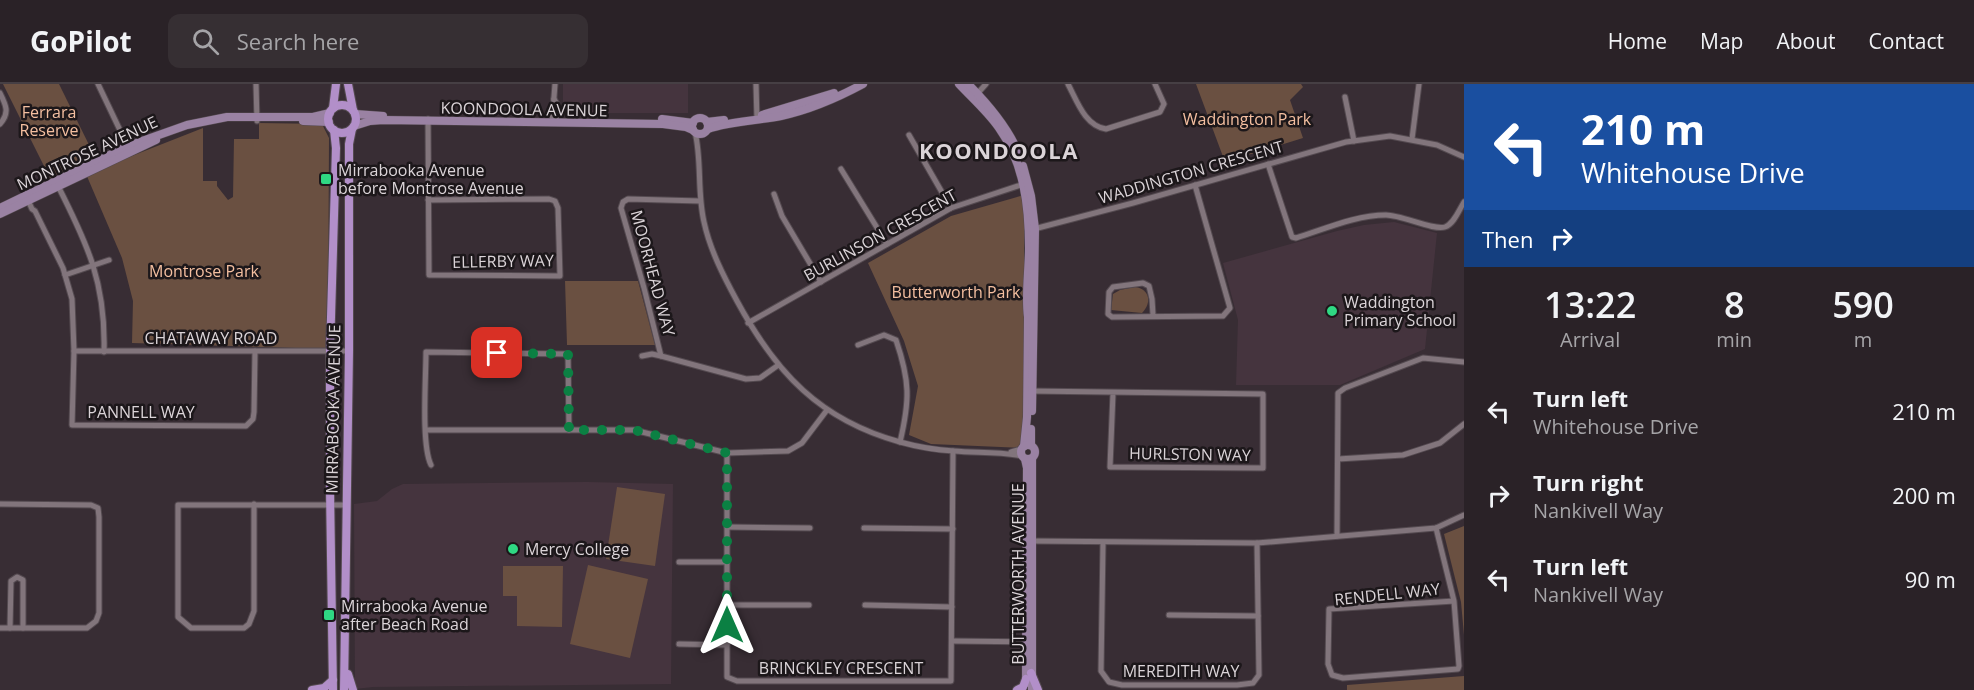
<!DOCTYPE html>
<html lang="en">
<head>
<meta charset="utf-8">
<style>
  body { margin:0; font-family:"Open Sans",sans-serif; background:#362f33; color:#f1f3f6; height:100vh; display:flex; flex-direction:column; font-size:22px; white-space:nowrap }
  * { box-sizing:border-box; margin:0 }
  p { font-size:20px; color:#a5a4a7 }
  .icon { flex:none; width:33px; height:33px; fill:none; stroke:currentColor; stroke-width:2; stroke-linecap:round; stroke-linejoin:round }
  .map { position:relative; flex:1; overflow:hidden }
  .panel { display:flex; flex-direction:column; background:#2a2227; width:510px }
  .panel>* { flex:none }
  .guide { background:#1a4fa0; color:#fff; overflow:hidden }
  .pin { position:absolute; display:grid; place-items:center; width:51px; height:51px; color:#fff; margin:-26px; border-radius:12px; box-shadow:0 3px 9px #0006 }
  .me { position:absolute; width:66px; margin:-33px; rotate:0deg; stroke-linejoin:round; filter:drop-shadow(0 0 4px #0008) }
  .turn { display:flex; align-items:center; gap:21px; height:126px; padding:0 18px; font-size:27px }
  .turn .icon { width:78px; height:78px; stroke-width:2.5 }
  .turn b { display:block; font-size:42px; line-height:51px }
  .then { display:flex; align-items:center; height:57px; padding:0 18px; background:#0003; gap:12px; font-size:22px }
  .eta { display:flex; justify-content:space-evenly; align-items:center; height:102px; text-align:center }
  .eta b { font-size:36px; font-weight:600; line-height:42px }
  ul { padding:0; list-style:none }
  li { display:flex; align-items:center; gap:18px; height:84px; padding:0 18px }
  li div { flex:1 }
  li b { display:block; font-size:22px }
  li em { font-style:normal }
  header { display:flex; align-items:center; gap:36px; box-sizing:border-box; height:84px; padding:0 30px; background:#2a2227; border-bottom:2px solid #463f44 }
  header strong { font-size:28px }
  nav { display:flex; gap:33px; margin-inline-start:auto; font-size:21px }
  .search { width:420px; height:54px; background:#362f33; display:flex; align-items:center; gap:15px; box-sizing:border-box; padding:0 21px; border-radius:12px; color:#a5a4a7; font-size:22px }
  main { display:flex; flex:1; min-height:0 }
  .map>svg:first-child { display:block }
  .built { fill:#45343e }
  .green { fill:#6a5041 }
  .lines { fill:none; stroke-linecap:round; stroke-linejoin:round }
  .street-casing { stroke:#544a50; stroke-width:7 }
  .secondary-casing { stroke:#544a50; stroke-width:9 }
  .primary-casing { stroke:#544a50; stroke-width:10 }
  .street { stroke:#82757c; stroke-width:5 }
  .secondary { stroke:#9a82a3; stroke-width:8 }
  .primary { stroke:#b28fc9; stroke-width:8 }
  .route { stroke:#0b8043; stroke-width:10; stroke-dasharray:0 18 }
  .poi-dot { fill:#2fd883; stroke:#1c171a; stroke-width:2 }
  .labels { text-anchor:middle; stroke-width:5; stroke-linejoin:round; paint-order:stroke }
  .street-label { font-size:16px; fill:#dbd4d8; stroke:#1c171a }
  .park-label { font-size:16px; fill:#f4bfa0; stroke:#1c171a }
  .poi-label { font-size:16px; fill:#dbd4d8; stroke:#1c171a; text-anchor:start }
  .district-label { font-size:22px; font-weight:bold; letter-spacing:1.5px; fill:#dbd4d8; stroke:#1c171a }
</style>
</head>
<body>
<header>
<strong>GoPilot</strong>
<div class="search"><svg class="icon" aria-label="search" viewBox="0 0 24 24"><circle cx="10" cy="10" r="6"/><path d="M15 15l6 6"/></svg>Search here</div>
<nav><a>Home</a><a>Map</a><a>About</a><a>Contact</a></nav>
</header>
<main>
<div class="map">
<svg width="1464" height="606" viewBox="0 0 1464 606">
  <rect width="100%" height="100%" fill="#382d34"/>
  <g class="built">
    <rect x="563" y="0" width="125" height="29"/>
    <polygon points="1394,138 1437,149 1425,265 1340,301 1236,301 1238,236 1223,179 1337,147 1364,141"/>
    <polygon points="587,398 673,400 671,600 373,603 355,605 354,420 377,417 392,405 403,400"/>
  </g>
  <g class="green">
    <polygon points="3,0 59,0 94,71 50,94"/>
    <polygon points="1196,0 1301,0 1303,3 1290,16 1303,54 1225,78"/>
    <polygon points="259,39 322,40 329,54 328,265 132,259 133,217 122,174 86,90 203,44 203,97 217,97 217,102 228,116 233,113 234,55 259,55"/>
    <polygon points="1024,111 1024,364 931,360 909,351 918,302 904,257 868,179 951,132"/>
    <polygon points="565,197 638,197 655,261 567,261"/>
    <path d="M1135 203C1150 205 1152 219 1142 229L1111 226 1113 210 1120 206Z"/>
    <polygon points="617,403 665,410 655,482 606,475"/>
    <polygon points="1464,442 1464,551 1461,518 1444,450"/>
    <polygon points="588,481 648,495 630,574 570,560"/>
    <polygon points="503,482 563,482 562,543 517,542 517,512 503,512"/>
    <polygon points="1464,592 1464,606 1347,606 1347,601"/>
  </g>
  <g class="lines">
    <g class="street-casing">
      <g id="street">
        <polyline points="98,0 128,63"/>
        <polyline points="256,0 257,37"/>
        <polyline points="756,0 757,36"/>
        <path d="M1068 0C1077 17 1085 42 1106 45L1160 28 1164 20 1155 0"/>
        <path d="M0 9C6 21 10 29 0 40"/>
        <polyline points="977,10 986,0"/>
        <polyline points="1345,13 1354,57"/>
        <polyline points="554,15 557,20 556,39"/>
        <polyline points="552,39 555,0"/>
        <path d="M695 48C702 77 697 108 704 138 710 166 724 193 737 217 776 289 820 336 900 358 918 363 936 366 954 367 976 369 999 367 1022 372"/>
        <polyline points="909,51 951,124"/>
        <polyline points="1412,55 1419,0"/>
        <path d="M1268 80 1292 153 1296 154C1325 145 1356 131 1386 131 1402 131 1434 147 1445 143 1454 140 1459 126 1464 118"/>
        <polyline points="841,85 887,160"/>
        <path d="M58 102C88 161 106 200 104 268"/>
        <polyline points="774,110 782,132 821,198"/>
        <polyline points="27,114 32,125 35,127 63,184 72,215 74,267 72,341 246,342 253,335 254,328 255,267"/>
        <polyline points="428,116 549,115 555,117 558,124 560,192 429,191 428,35"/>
        <polyline points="700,117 628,115 623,118 621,124 644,204 661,272 746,295 760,294 777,282"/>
        <polyline points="1034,145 1133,119 1346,58 1390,52 1437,61 1464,73"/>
        <polyline points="65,191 109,176"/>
        <polyline points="1153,231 1152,215 1149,202 1143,199 1113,203 1109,208 1108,230 1112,233 1223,232 1230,224 1195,101"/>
        <polyline points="748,239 951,124 1024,100"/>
        <path d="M858 261 884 251 896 256C910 297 910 316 900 358"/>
        <polyline points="74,267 349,267"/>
        <polyline points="642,272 652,270 661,272"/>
        <polyline points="1030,307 1263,310 1263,384 1110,383 1113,309"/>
        <polyline points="426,346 634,346 727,369 788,367 802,359 827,326"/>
        <polyline points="1011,368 1021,365"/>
        <polyline points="727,369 727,593 737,597 951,597 953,367"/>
        <polyline points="1338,375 1403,371 1440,359 1464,340"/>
        <path d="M431 381C421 361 426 293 426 268L568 270 569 346"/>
        <polyline points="0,420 91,421 98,424 99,433 99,529 96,537 87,544 0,544"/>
        <polyline points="254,420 254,527 249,540 244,544 191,544 178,533 178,421 347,421"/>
        <polyline points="727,443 810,444"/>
        <polyline points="864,444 953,445"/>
        <polyline points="1436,444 1454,517 1459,582 1458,585 1343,594 1332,591 1328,580 1329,525 1454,517"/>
        <polyline points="1337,452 1338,309 1345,304 1423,274 1464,278"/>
        <polyline points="1031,457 1257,459 1436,444 1464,431"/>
        <polyline points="1103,459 1101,587 1109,598 1122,601 1237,601 1253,599 1259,591 1257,459"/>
        <polyline points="679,478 727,478"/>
        <polyline points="727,521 809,521"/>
        <polyline points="865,521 952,523"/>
        <polyline points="1169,531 1258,532"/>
        <polyline points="10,544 11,497 17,493 23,496 23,544"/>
        <polyline points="952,557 1028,558"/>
        <polyline points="679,560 727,561"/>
      </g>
    </g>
    <g class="secondary-casing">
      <g id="secondary">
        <path d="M959 0C972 14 988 28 999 44 1024 79 1029 122 1029 164 1029 186 1025 212 1028 233L1027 333 1024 362"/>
        <path d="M968 0C988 20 1007 42 1018 68"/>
        <polyline points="355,30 383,32"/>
        <polyline points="762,31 834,9"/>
        <circle cx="700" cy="42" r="8"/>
        <polyline points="662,35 693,39"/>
        <polyline points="303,37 329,38"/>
        <polyline points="707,38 724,36"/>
        <polyline points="354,42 370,37 383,36 663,40 686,43 693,46"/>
        <path d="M708 45C731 37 757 37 781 32 809 26 837 14 863 0"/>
        <polyline points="1023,82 1031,112 1035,145 1032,327"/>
        <polyline points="0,124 128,62 187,41 227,33 313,33 330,29"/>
        <polyline points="0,130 156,56"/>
        <circle cx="1028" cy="368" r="7"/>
        <polyline points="1031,361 1031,345"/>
        <polyline points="1025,375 1027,384 1026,599"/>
        <polyline points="1032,606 1032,375"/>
      </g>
    </g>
    <g class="primary-casing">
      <g id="primary">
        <polyline points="348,0 353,26"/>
        <circle cx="342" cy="35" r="14"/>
        <polyline points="333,24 336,0"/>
        <polyline points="1031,589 1038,606"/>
        <polyline points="348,590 353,606"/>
        <polyline points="312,606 324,604 333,596"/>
        <polyline points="333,606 330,405 330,267 336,64 334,46"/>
        <polyline points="344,606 349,267 349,60 352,45"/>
        <polyline points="1017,606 1023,603 1026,595"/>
      </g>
    </g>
    <use href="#street" class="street"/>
    <use href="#secondary" class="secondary"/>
    <use href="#primary" class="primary"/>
  </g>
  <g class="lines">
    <polyline class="route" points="497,269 568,270 569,346 634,346 727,369 727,541"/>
  </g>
  <g class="poi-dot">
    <rect x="320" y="89" width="12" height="12" rx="3"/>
    <circle cx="1332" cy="227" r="6"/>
    <circle cx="513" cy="465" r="6"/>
    <rect x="323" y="525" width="12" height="12" rx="3"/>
  </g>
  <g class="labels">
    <g class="street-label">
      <text transform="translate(524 25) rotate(1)" y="6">KOONDOOLA AVENUE</text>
      <text transform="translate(87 69) rotate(-25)" y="6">MONTROSE AVENUE</text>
      <text transform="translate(1191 88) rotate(-16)" y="6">WADDINGTON CRESCENT</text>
      <text transform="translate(880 151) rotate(-29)" y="6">BURLINSON CRESCENT</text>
      <text transform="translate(503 177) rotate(-1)" y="6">ELLERBY WAY</text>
      <text transform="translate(653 189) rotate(75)" y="6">MOORHEAD WAY</text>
      <text x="211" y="260">CHATAWAY ROAD</text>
      <text transform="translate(333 325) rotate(-89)" y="6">MIRRABOOKA AVENUE</text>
      <text x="141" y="334">PANNELL WAY</text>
      <text transform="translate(1190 370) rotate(1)" y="6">HURLSTON WAY</text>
      <text transform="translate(1018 490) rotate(-90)" y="6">BUTTERWORTH AVENUE</text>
      <text transform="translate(1387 510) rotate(-6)" y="6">RENDELL WAY</text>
      <text x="841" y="590">BRINCKLEY CRESCENT</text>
      <text x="1181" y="593">MEREDITH WAY</text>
    </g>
    <g class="park-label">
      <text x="49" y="34">Ferrara<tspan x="49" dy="18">Reserve</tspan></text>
      <text x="1247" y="41">Waddington Park</text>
      <text x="204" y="193">Montrose Park</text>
      <text x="956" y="214">Butterworth Park</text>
    </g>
    <g class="poi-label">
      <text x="338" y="92">Mirrabooka Avenue<tspan x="338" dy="18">before Montrose Avenue</tspan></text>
      <text x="1344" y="224">Waddington<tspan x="1344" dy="18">Primary School</tspan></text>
      <text x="525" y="471">Mercy College</text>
      <text x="341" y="528">Mirrabooka Avenue<tspan x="341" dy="18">after Beach Road</tspan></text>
    </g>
    <g class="district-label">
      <text x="999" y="75">KOONDOOLA</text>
    </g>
  </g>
</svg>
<div class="pin" style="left:497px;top:269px;background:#d93025"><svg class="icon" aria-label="arrive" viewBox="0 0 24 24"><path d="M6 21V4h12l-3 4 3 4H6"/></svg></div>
<svg class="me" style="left:727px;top:541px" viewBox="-20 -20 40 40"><path d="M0-17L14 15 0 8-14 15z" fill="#0b8043" stroke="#fff" stroke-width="4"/></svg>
</div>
<section class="panel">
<div class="guide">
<div class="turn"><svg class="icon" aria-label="left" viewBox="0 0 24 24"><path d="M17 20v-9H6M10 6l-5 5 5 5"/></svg><div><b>210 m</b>Whitehouse Drive</div></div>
<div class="then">Then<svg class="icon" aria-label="right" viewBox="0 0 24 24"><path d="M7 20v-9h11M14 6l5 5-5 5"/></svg></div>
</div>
<div class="eta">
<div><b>13:22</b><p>Arrival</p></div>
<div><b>8</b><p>min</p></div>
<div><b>590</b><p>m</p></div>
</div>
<ul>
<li><svg class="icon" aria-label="left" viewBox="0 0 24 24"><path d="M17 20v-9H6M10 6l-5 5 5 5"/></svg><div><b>Turn left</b><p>Whitehouse Drive</p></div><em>210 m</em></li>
<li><svg class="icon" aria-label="right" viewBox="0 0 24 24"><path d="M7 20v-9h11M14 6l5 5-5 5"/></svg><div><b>Turn right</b><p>Nankivell Way</p></div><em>200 m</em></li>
<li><svg class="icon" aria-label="left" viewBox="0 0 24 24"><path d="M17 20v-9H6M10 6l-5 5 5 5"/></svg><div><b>Turn left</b><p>Nankivell Way</p></div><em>90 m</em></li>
</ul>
</section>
</main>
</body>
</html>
